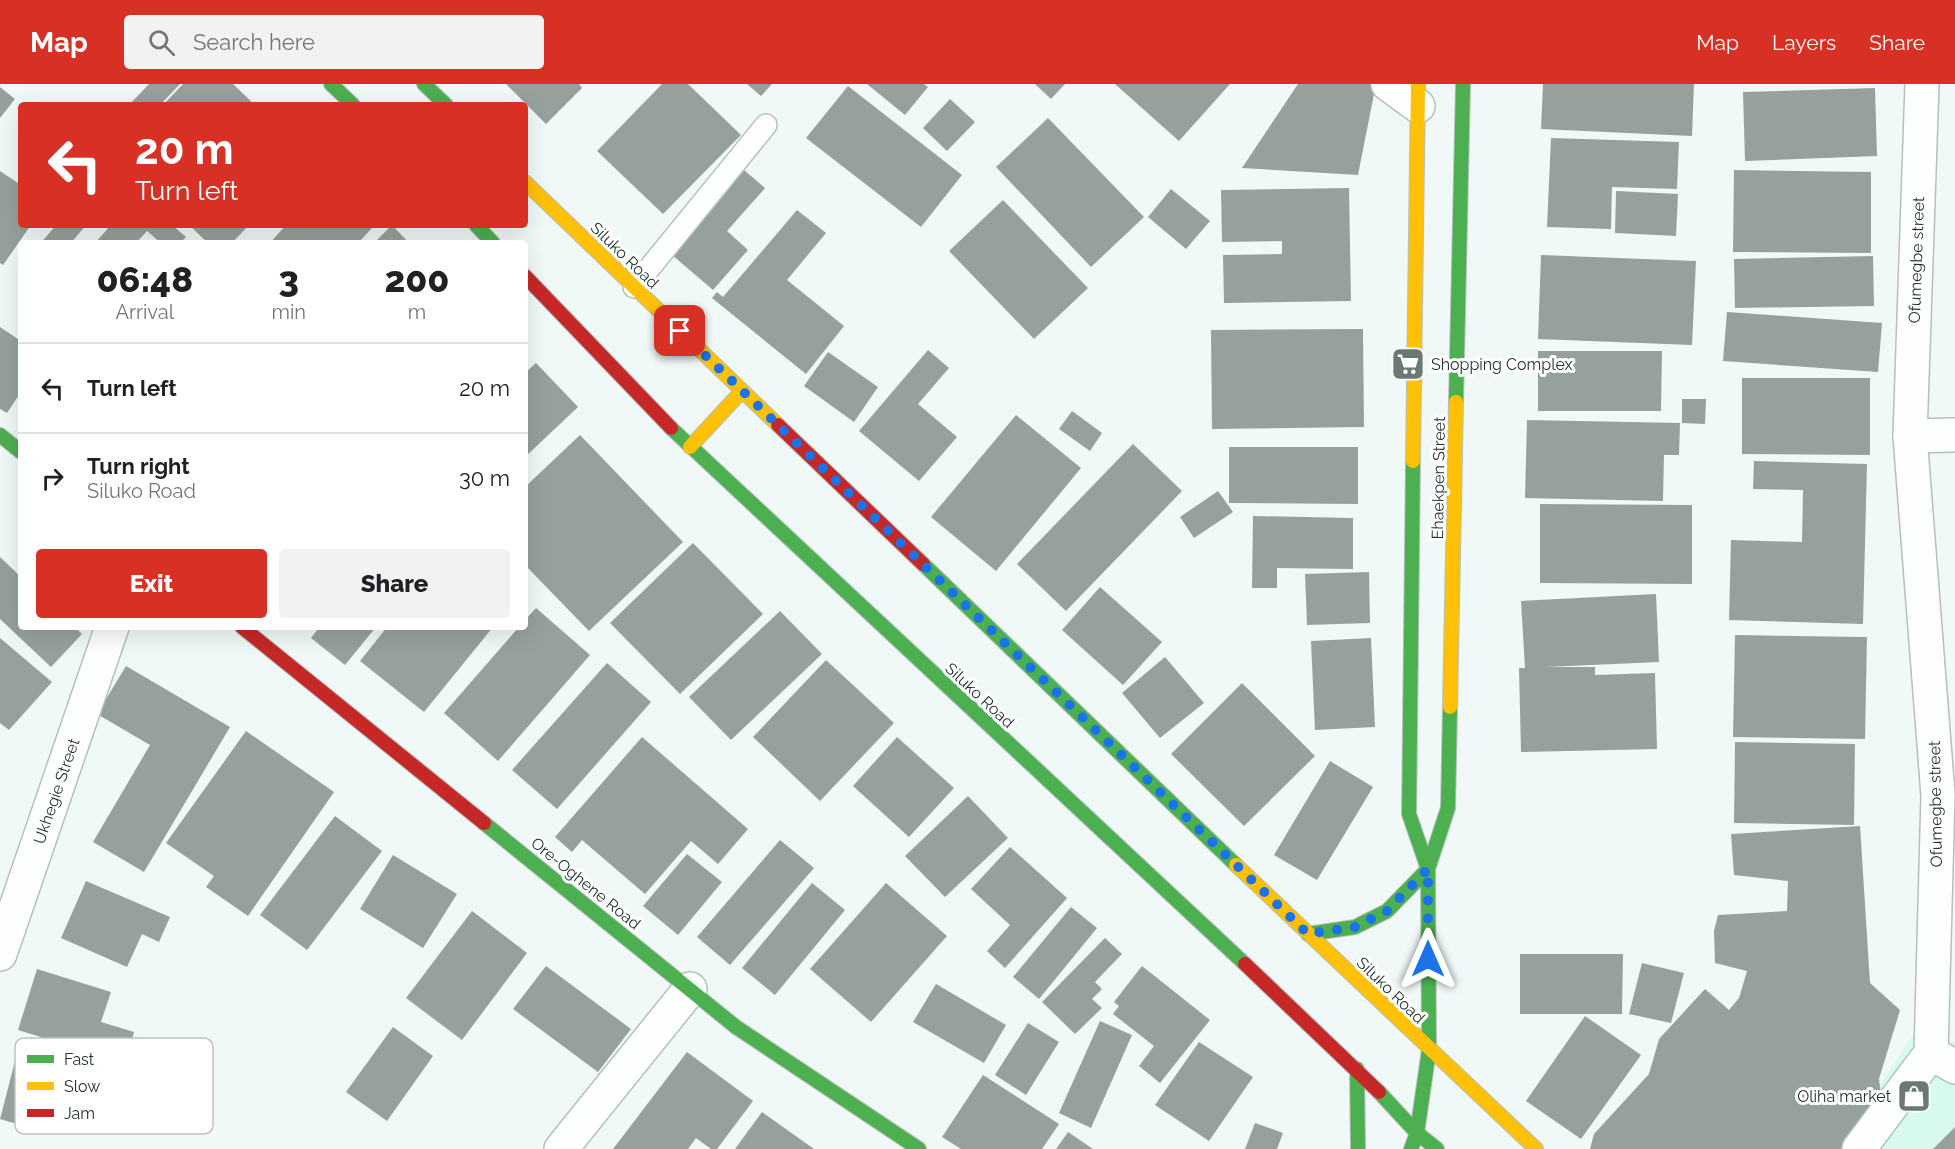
<!DOCTYPE html>
<html lang="en">
<head>
<meta charset="utf-8">
<style>
  body { margin:0; font-family:Raleway,sans-serif; background:#f2f2f2; color:#202124; height:100vh; display:flex; flex-direction:column; font-size:22px; white-space:nowrap }
  * { box-sizing:border-box; margin:0 }
  p { font-size:20px; color:#757577 }
  .icon { flex:none; width:33px; height:33px; fill:none; stroke:currentColor; stroke-width:2; stroke-linecap:round; stroke-linejoin:round }
  .map { position:relative; flex:1; overflow:hidden }
  .sheet { position:absolute; left:18px; top:156px; width:510px; height:390px; display:flex; flex-direction:column; background:#fff; border-radius:6px; box-shadow:0 6px 24px #0002 }
  .sheet>* { flex:none }
  .hud { position:absolute; left:18px; top:18px; width:510px; height:126px; border-radius:6px; box-shadow:0 6px 24px #0002; background:#d93025; color:#fff; overflow:hidden }
  .pin { position:absolute; display:grid; place-items:center; width:51px; height:51px; color:#fff; margin:-26px; border-radius:12px; box-shadow:0 3px 9px #0006 }
  .me { position:absolute; width:66px; margin:-33px; rotate:0deg; stroke-linejoin:round; filter:drop-shadow(0 0 4px #0008) }
  .turn { display:flex; align-items:center; gap:21px; height:126px; padding:0 18px; font-size:27px }
  .turn .icon { width:78px; height:78px; stroke-width:2.5 }
  .turn b { display:block; font-size:42px; line-height:51px }
  .eta { display:flex; justify-content:space-evenly; align-items:center; height:102px; text-align:center }
  .eta b { font-size:36px; font-weight:800; line-height:42px }
  .primary-button { display:flex; gap:12px; margin-top:auto; padding:12px 18px }
  .primary-button a { flex:1; height:69px; border-radius:6px; background:#d93025; color:#fff; font-size:24px; font-weight:800; line-height:69px; text-align:center }
  .primary-button a+a { background:#f2f2f2; color:#202124 }
  ul { padding:0; list-style:none }
  li { display:flex; align-items:center; gap:18px; height:90px; padding:0 18px; border-top:2px solid #e0e0e0 }
  li div { flex:1 }
  li b { display:block; font-size:22px }
  li em { font-style:normal }
  header { display:flex; align-items:center; gap:36px; box-sizing:border-box; height:84px; padding:0 30px; background:#d93025; color:#fff }
  header strong { font-size:28px }
  nav { display:flex; gap:33px; margin-inline-start:auto; font-size:21px }
  .search { width:420px; height:54px; background:#f2f2f2; display:flex; align-items:center; gap:15px; box-sizing:border-box; padding:0 21px; border-radius:6px; color:#757577; font-size:22px }
  .map>svg:first-child { display:block }
  .built { fill:#d8f9ef }
  .building { fill:#96a19e }
  .lines { fill:none; stroke-linecap:round; stroke-linejoin:round }
  .lane-casing { stroke:#b5c0bd; stroke-width:24 }
  .street-casing { stroke:#b5c0bd; stroke-width:36 }
  .fast-casing { stroke:#b5c0bd; stroke-width:16 }
  .slow-casing { stroke:#b5c0bd; stroke-width:16 }
  .jam-casing { stroke:#b5c0bd; stroke-width:16 }
  .lane { stroke:#fdfefe; stroke-width:21 }
  .street { stroke:#fdfefe; stroke-width:33 }
  .fast { stroke:#4caf50; stroke-width:14 }
  .slow { stroke:#ffc107; stroke-width:14 }
  .jam { stroke:#c62828; stroke-width:14 }
  .route { stroke:#1a73e8; stroke-width:10; stroke-dasharray:0 18 }
  .labels { text-anchor:middle; stroke-width:6; stroke-linejoin:round; paint-order:stroke }
  .street-label { font-size:16px; fill:#23342f; stroke:#fff }
  .poi-label { font-size:16px; fill:#23342f; stroke:#fff; text-anchor:start }
  .key { fill:#fff; stroke:#bdc2c1; stroke-width:1.5 }
  .key-label { font-size:16px; fill:#23342f }
</style>
</head>
<body>
<header>
<strong>Map</strong>
<div class="search"><svg class="icon" aria-label="search" viewBox="0 0 24 24"><circle cx="10" cy="10" r="6"/><path d="M15 15l6 6"/></svg>Search here</div>
<nav><a>Map</a><a>Layers</a><a>Share</a></nav>
</header>
<div class="map">
<svg width="1955" height="1065" viewBox="0 0 1955 1065">
  <rect width="100%" height="100%" fill="#f0f9f7"/>
  <polygon class="built" points="1922,938 1955,959 1955,1065 1837,1065"/>
  <g class="building">
    <polygon points="149,0 180,0 160,21 129,21"/>
    <polygon points="183,0 233,0 255,21 163,21"/>
    <polygon points="506,0 579,0 582,4 546,40"/>
    <polygon points="662,0 688,0 741,51 663,130 597,67"/>
    <polygon points="747,0 772,0 761,12"/>
    <polygon points="867,0 924,0 928,3 905,31"/>
    <polygon points="1035,0 1065,0 1051,15"/>
    <polygon points="1115,0 1230,0 1179,57"/>
    <polygon points="1298,0 1376,0 1358,91 1242,84"/>
    <polygon points="1543,0 1694,0 1692,52 1541,45"/>
    <polygon points="848,2 962,91 921,143 806,54"/>
    <polygon points="0,3 15,15 0,34"/>
    <polygon points="1875,4 1877,72 1745,77 1743,8"/>
    <polygon points="950,15 975,38 947,67 923,44"/>
    <polygon points="1048,34 1144,133 1091,183 996,83"/>
    <polygon points="1551,54 1679,58 1677,105 1612,103 1611,145 1547,143"/>
    <polygon points="744,86 765,104 727,147 748,166 713,206 671,170"/>
    <polygon points="1734,86 1871,88 1871,169 1733,168"/>
    <polygon points="0,87 21,101 21,141 31,141 3,181 0,179"/>
    <polygon points="1349,104 1351,217 1224,219 1223,171 1282,170 1282,157 1222,158 1221,106"/>
    <polygon points="1171,105 1210,137 1186,165 1148,133"/>
    <polygon points="1616,107 1678,110 1676,152 1615,149"/>
    <polygon points="1003,116 1088,204 1034,255 949,167"/>
    <polygon points="797,126 826,149 787,196 844,242 806,290 712,214 717,208 723,213"/>
    <polygon points="56,141 86,141 71,159 41,159"/>
    <polygon points="111,141 172,141 186,153 180,159 161,159 147,147 136,159 95,159"/>
    <polygon points="189,141 249,141 232,159 208,159"/>
    <polygon points="286,141 375,141 358,159 270,159"/>
    <polygon points="392,141 409,159 374,159"/>
    <polygon points="1541,171 1696,177 1692,261 1538,255"/>
    <polygon points="1873,172 1874,222 1735,224 1734,175"/>
    <polygon points="1727,228 1882,239 1878,288 1723,277"/>
    <polygon points="0,243 21,257 21,308 7,329 0,325"/>
    <polygon points="1363,245 1364,343 1212,345 1211,246"/>
    <polygon points="928,266 949,284 918,320 957,353 919,397 859,347"/>
    <polygon points="1538,267 1662,267 1661,327 1538,327"/>
    <polygon points="828,268 878,303 854,338 804,302"/>
    <polygon points="536,279 578,323 525,373 525,289"/>
    <polygon points="1742,294 1870,294 1870,371 1742,370"/>
    <polygon points="1682,315 1706,315 1705,340 1682,339"/>
    <polygon points="1072,327 1102,349 1090,367 1059,345"/>
    <polygon points="1016,331 1081,384 996,487 931,433"/>
    <polygon points="1527,336 1680,339 1679,371 1664,371 1663,417 1525,414"/>
    <polygon points="580,351 683,458 589,547 525,481 525,403"/>
    <polygon points="1133,360 1182,407 1066,527 1017,480"/>
    <polygon points="1229,363 1358,363 1358,420 1229,419"/>
    <polygon points="1754,377 1867,380 1863,540 1729,536 1731,456 1802,458 1803,406 1753,405"/>
    <polygon points="1218,407 1233,428 1194,454 1180,433"/>
    <polygon points="1540,420 1692,421 1692,500 1540,499"/>
    <polygon points="1253,432 1353,434 1353,485 1277,484 1277,504 1252,504"/>
    <polygon points="693,459 763,530 680,610 610,539"/>
    <polygon points="0,473 21,493 21,543 75,543 82,550 51,583 0,535"/>
    <polygon points="1369,488 1370,539 1307,541 1305,490"/>
    <polygon points="1100,503 1162,558 1123,601 1062,546"/>
    <polygon points="1656,510 1659,578 1546,583 1595,583 1595,591 1655,589 1657,665 1521,668 1519,584 1525,584 1521,517"/>
    <polygon points="536,524 590,571 498,677 444,629 519,543 525,543 525,536"/>
    <polygon points="780,527 822,570 731,656 689,613"/>
    <polygon points="315,543 376,543 345,581 311,554 318,545"/>
    <polygon points="387,543 493,543 424,628 360,577"/>
    <polygon points="1735,551 1867,553 1865,655 1733,653"/>
    <polygon points="0,554 52,598 9,646 0,639"/>
    <polygon points="1371,554 1375,643 1315,646 1311,557"/>
    <polygon points="1165,573 1204,619 1160,654 1122,609"/>
    <polygon points="826,576 894,639 820,717 753,653"/>
    <polygon points="607,579 651,618 557,725 512,686"/>
    <polygon points="126,582 230,643 144,788 93,758 150,661 97,630"/>
    <polygon points="1242,599 1315,672 1244,742 1171,670"/>
    <polygon points="246,647 334,708 248,832 206,803 214,792 166,759"/>
    <polygon points="642,653 748,745 718,780 691,757 645,810 582,756 572,768 555,753"/>
    <polygon points="897,653 954,704 909,753 853,702"/>
    <polygon points="1735,658 1855,660 1854,741 1734,739"/>
    <polygon points="1330,677 1373,703 1317,796 1274,771"/>
    <polygon points="968,712 1008,754 945,813 905,772"/>
    <polygon points="335,732 382,767 307,866 260,831"/>
    <polygon points="1860,742 1870,899 1900,926 1879,995 1882,1019 1853,1065 1590,1065 1594,1050 1649,990 1659,955 1705,905 1729,926 1739,914 1747,887 1715,879 1714,847 1718,831 1787,827 1788,797 1734,791 1731,750"/>
    <polygon points="780,756 814,784 730,881 697,853"/>
    <polygon points="1010,763 1067,814 1005,884 987,867 1010,841 971,805"/>
    <polygon points="687,770 722,798 678,851 643,822"/>
    <polygon points="393,771 457,810 423,864 360,825"/>
    <polygon points="86,797 170,833 159,858 142,850 127,883 61,854"/>
    <polygon points="812,799 845,826 775,911 742,884"/>
    <polygon points="886,799 947,852 871,938 810,885"/>
    <polygon points="1071,823 1097,844 1039,915 1013,893"/>
    <polygon points="472,827 527,869 462,956 406,914"/>
    <polygon points="1105,854 1122,870 1095,898 1102,905 1092,915 1102,924 1075,950 1042,918"/>
    <polygon points="1520,870 1623,870 1622,930 1520,930"/>
    <polygon points="1642,879 1684,889 1671,939 1629,930"/>
    <polygon points="546,882 631,945 598,988 513,925"/>
    <polygon points="1142,882 1210,936 1160,999 1139,982 1154,962 1113,930 1119,922 1114,918"/>
    <polygon points="37,885 111,908 101,938 134,948 125,979 18,946"/>
    <polygon points="936,900 1006,941 984,979 913,938"/>
    <polygon points="1585,932 1641,971 1581,1055 1526,1017"/>
    <polygon points="1100,937 1132,951 1091,1044 1059,1029"/>
    <polygon points="1028,939 1059,958 1026,1011 995,991"/>
    <polygon points="393,943 433,972 387,1037 346,1008"/>
    <polygon points="20,958 111,985 103,1014 66,1002 51,1050 0,1035"/>
    <polygon points="1199,958 1253,993 1209,1057 1155,1021"/>
    <polygon points="687,968 753,1017 717,1065 711,1065 696,1054 688,1065 613,1065"/>
    <polygon points="983,991 1059,1040 1042,1065 961,1065 942,1053"/>
    <polygon points="762,1028 814,1065 735,1065"/>
    <polygon points="1255,1039 1283,1049 1277,1065 1245,1065"/>
    <polygon points="1955,1043 1955,1065 1933,1065"/>
    <polygon points="1068,1048 1093,1065 1056,1065"/>
  </g>
  <g class="lines">
    <g class="lane-casing">
      <polyline id="lane" points="634,203 766,41"/>
    </g>
    <g class="street-casing">
      <g id="street">
        <polyline points="1388,0 1418,22"/>
        <polyline points="1910,352 1955,351"/>
        <polyline points="0,870 112,543"/>
        <polyline points="1931,969 1955,983"/>
        <polyline points="561,1065 690,905"/>
        <polyline points="1859,1065 1931,969 1938,711 1910,352 1922,0"/>
      </g>
    </g>
    <g class="fast-casing">
      <g id="fast">
        <polyline points="331,0 353,21"/>
        <polyline points="424,0 446,21"/>
        <polyline points="476,141 493,159"/>
        <polyline points="1456,318 1463,0"/>
        <polyline points="671,344 1245,880"/>
        <polyline points="0,351 21,368"/>
        <polyline points="1413,377 1409,730 1428,785"/>
        <polyline points="923,480 1236,781"/>
        <polyline points="484,739 736,943 919,1065"/>
        <polyline points="1308,850 1355,843 1387,827 1428,785"/>
        <polyline points="1357,985 1358,1065"/>
        <polyline points="1379,1008 1417,1049 1437,1065"/>
        <polyline points="1411,1065 1417,1049 1429,966 1428,785 1448,724 1450,623"/>
      </g>
    </g>
    <g class="slow-casing">
      <g id="slow">
        <polyline points="525,98 778,341"/>
        <polyline points="690,363 742,307"/>
        <polyline points="1413,377 1418,0"/>
        <polyline points="1450,623 1456,318"/>
        <polyline points="1236,781 1536,1065"/>
      </g>
    </g>
    <g class="jam-casing">
      <g id="jam">
        <polyline points="525,192 671,344"/>
        <polyline points="778,341 923,480"/>
        <polyline points="242,543 484,739"/>
        <polyline points="1245,880 1379,1008"/>
      </g>
    </g>
    <use href="#lane" class="lane"/>
    <use href="#street" class="street"/>
    <use href="#fast" class="fast"/>
    <use href="#slow" class="slow"/>
    <use href="#jam" class="jam"/>
  </g>
  <g class="lines">
    <polyline class="route" points="680,247 1308,850 1355,843 1387,827 1428,785 1428,875"/>
  </g>
  <defs>
    <g id="supermarket-square" transform="scale(1.725)"><rect x="-9" y="-9" width="18" height="18" rx="4" fill="#6b7975" stroke="#fff"/><path d="M-6-5.5h2.5l.6 2H6L4.5 2H-2.5L-4.4-4H-6ZM-1.5 3.2a1.3 1.3 0 1 0 .1 0ZM3 3.2a1.3 1.3 0 1 0 .1 0Z" fill="#fff"/></g>
    <g id="shop-square" transform="scale(1.725)"><rect x="-9" y="-9" width="18" height="18" rx="4" fill="#6b7975" stroke="#fff"/><path d="M-5-2.5h2.3a2.7 3.5 0 0 1 5.4 0H5L5.5 6h-11ZM-1.5-2.5h3a1.5 2.3 0 0 0-3 0Z" fill="#fff"/></g>
  </defs>
  <g fill-rule="evenodd">
    <use href="#supermarket-square" x="1408" y="280"/>
    <use href="#shop-square" x="1914" y="1012"/>
  </g>
  <g class="labels">
    <g class="street-label">
      <text transform="translate(625 171) rotate(44)" y="6">Siluko Road</text>
      <text transform="translate(1916 176) rotate(-88)" y="6">Ofumegbe street</text>
      <text transform="translate(1438 394) rotate(-89)" y="6">Ehaekpen Street</text>
      <text transform="translate(980 611) rotate(43)" y="6">Siluko Road</text>
      <text transform="translate(56 707) rotate(-71)" y="6">Ukhegie Street</text>
      <text transform="translate(1935 720) rotate(-91)" y="6">Ofumegbe street</text>
      <text transform="translate(586 799) rotate(39)" y="6">Ore-Oghene Road</text>
      <text transform="translate(1391 906) rotate(44)" y="6">Siluko Road</text>
    </g>
    <g class="poi-label">
      <text x="1431" y="286">Shopping Complex</text>
      <text x="1891" y="1018" text-anchor="end">Oliha market</text>
    </g>
  </g>
  <rect x="15" y="954" width="198" height="96" rx="9" class="key"/>
  <rect x="27" y="971" width="27" height="8" fill="#4caf50"/>
  <rect x="27" y="998" width="27" height="8" fill="#ffc107"/>
  <rect x="27" y="1025" width="27" height="8" fill="#c62828"/>
  <g class="key-label">
    <text x="64" y="981">Fast</text>
    <text x="64" y="1008">Slow</text>
    <text x="64" y="1035">Jam</text>
  </g>
</svg>
<div class="pin" style="left:680px;top:247px;background:#d93025"><svg class="icon" aria-label="arrive" viewBox="0 0 24 24"><path d="M6 21V4h12l-3 4 3 4H6"/></svg></div>
<svg class="me" style="left:1428px;top:875px" viewBox="-20 -20 40 40"><path d="M0-17L14 15 0 8-14 15z" fill="#1a73e8" stroke="#fff" stroke-width="4"/></svg>
<div class="hud">
<div class="turn"><svg class="icon" aria-label="left" viewBox="0 0 24 24"><path d="M17 20v-9H6M10 6l-5 5 5 5"/></svg><div><b>20 m</b>Turn left</div></div>
</div>
<section class="sheet">
<div class="eta">
<div><b>06:48</b><p>Arrival</p></div>
<div><b>3</b><p>min</p></div>
<div><b>200</b><p>m</p></div>
</div>
<ul>
<li><svg class="icon" aria-label="left" viewBox="0 0 24 24"><path d="M17 20v-9H6M10 6l-5 5 5 5"/></svg><div><b>Turn left</b></div><em>20 m</em></li>
<li><svg class="icon" aria-label="right" viewBox="0 0 24 24"><path d="M7 20v-9h11M14 6l5 5-5 5"/></svg><div><b>Turn right</b><p>Siluko Road</p></div><em>30 m</em></li>
</ul>
<div class="primary-button"><a>Exit</a><a>Share</a></div>
</section>
</div>
</body>
</html>
